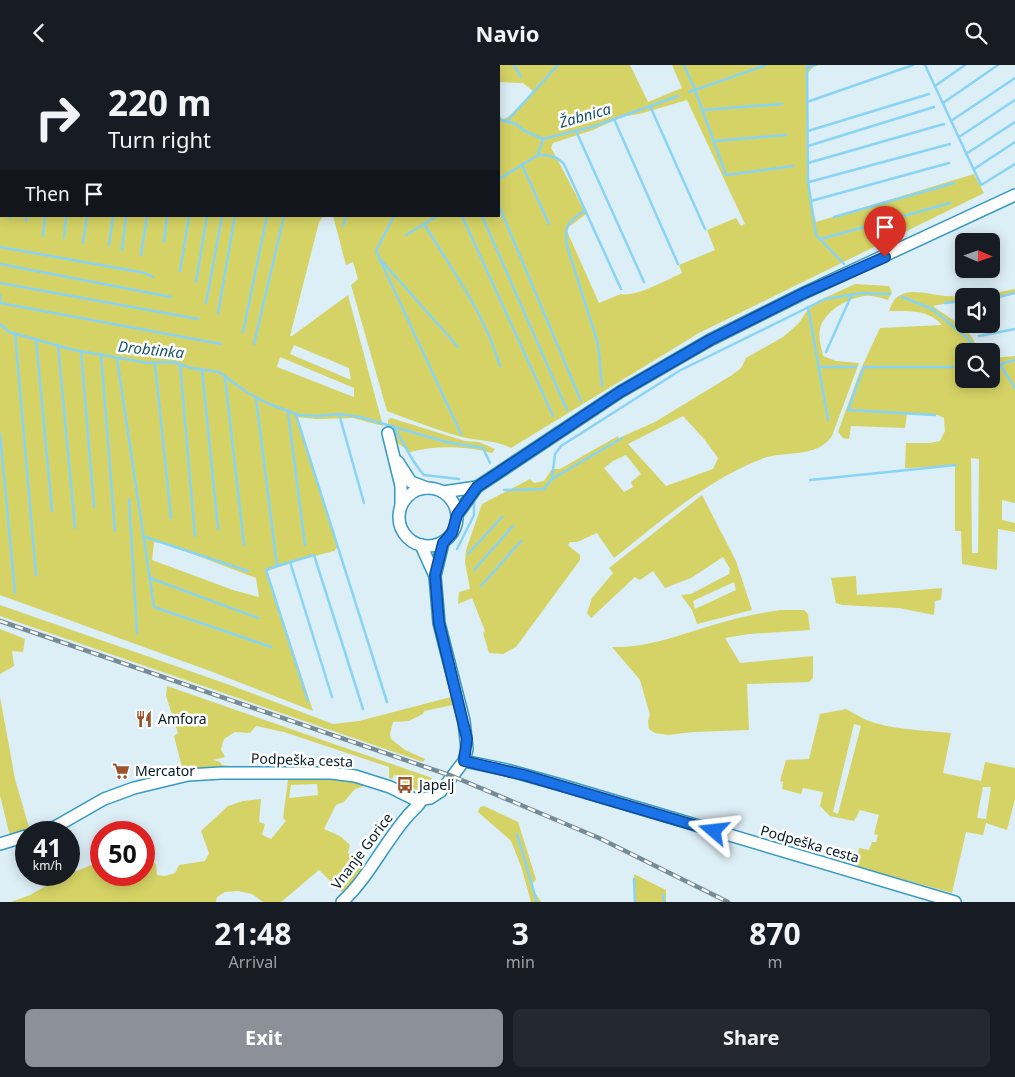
<!DOCTYPE html>
<html lang="en">
<head>
<meta charset="utf-8">
<style>
  body { margin:0; font-family:"Noto Sans",sans-serif; background:#242831; color:#f1f3f6; height:100vh; display:flex; flex-direction:column; font-size:19px; white-space:nowrap }
  * { box-sizing:border-box; margin:0 }
  p { font-size:16px; color:#9ea1a6 }
  .icon { flex:none; width:28px; height:28px; fill:none; stroke:currentColor; stroke-width:2; stroke-linecap:round; stroke-linejoin:round }
  .map { position:relative; height:837px; overflow:hidden }
  .panel { display:flex; flex-direction:column; background:#171b24; flex:1 }
  .panel>* { flex:none }
  .hud { position:absolute; left:0px; top:0px; width:500px; height:152px; box-shadow:0 2px 12px #0003; background:#171b24; color:#f1f3f6; overflow:hidden }
  .needle { width:32px; rotate:92deg }
  .buttons { position:absolute; left:955px; top:168px; display:grid; gap:10px }
  .buttons a { display:grid; place-items:center; width:45px; height:45px; border-radius:8px; background:#171b24; box-shadow:0 2px 12px #0003; font-size:25px }
  .speed { position:absolute; left:15px; top:756px; display:flex; gap:10px; font-size:25px; font-weight:700; text-align:center }
  .speed>* { display:grid; place-content:center; width:65px; height:65px; border-radius:50%; background:#171b24; box-shadow:0 2px 12px #0003; line-height:1 }
  .speed small { font-size:12px; font-weight:400 }
  .speed .limit { border:8px solid #d22; background:#fff; color:#111 }
  .pin { position:absolute; display:grid; place-items:center; width:42px; height:42px; color:#fff; margin:-51px -21px; border-radius:50% 50% 50% 0; rotate:-45deg; box-shadow:0 0 5px #0007 }
  .pin .icon { rotate:45deg }
  .me { position:absolute; width:55px; margin:-28px; rotate:287deg; stroke-linejoin:round; filter:drop-shadow(0 0 4px #0008) }
  .turn { display:flex; align-items:center; gap:18px; height:105px; padding:0 25px; font-size:22px }
  .turn .icon { width:65px; height:65px; stroke-width:2.5 }
  .turn b { display:block; font-size:35px; line-height:42px }
  .then { display:flex; align-items:center; height:48px; padding:0 25px; background:#0003; gap:10px; font-size:19px }
  .eta { display:flex; justify-content:space-evenly; align-items:center; height:85px; text-align:center }
  .eta b { font-size:30px; font-weight:700; line-height:35px }
  .primary-button { display:flex; gap:10px; margin-top:auto; padding:10px 25px }
  .primary-button a { flex:1; height:58px; border-radius:8px; background:#8c9099; color:#fff; font-size:20px; font-weight:700; line-height:58px; text-align:center }
  .primary-button a+a { background:#242831; color:#f1f3f6 }
  header { display:flex; justify-content:space-between; align-items:center; height:65px; padding:0 25px; background:#171b24; font-size:22px; font-weight:700 }
  .map>svg:first-child { display:block }
  .green { fill:#d5d365; fill-rule:evenodd }
  .lines { fill:none; stroke-linecap:round; stroke-linejoin:round }
  .stream { stroke:#89d4f5; stroke-width:2.5 }
  .secondary-casing { stroke:#349ac1; stroke-width:14 }
  .secondary { stroke:#fff; stroke-width:11 }
  .rail-casing { stroke:#768b95; stroke-width:4.5 }
  .rail { stroke:#fff; stroke-width:2.5; stroke-dasharray:8; stroke-linecap:butt }
  .route-casing { stroke:#114b97; stroke-width:12 }
  .route { stroke:#1a73e8; stroke-width:9 }
  .labels { text-anchor:middle; stroke-width:5; stroke-linejoin:round; paint-order:stroke }
  .poi-label { font-size:14px; fill:#001925; stroke:#fff; text-anchor:start }
  .street-label { font-size:14px; fill:#001925; stroke:#fff }
  .water-label { font-size:15px; font-style:italic; fill:#165269; stroke:#fff }
</style>
</head>
<body>
<header><svg class="icon" aria-label="back" viewBox="0 0 24 24"><path d="M15 5l-7 7 7 7"/></svg>Navio<svg class="icon" aria-label="search" viewBox="0 0 24 24"><circle cx="10" cy="10" r="6"/><path d="M15 15l6 6"/></svg></header>
<div class="map">
<svg width="1015" height="837" viewBox="0 0 1015 837">
  <rect width="100%" height="100%" fill="#dceef6"/>
  <g class="green">
    <path d="M0 0H254L1 1V151H323L319 157 290 271H292L348 230 383 361 353 353 316 354 296 352 338 482 334 486 300 495 267 506 313 646 210 606 0 530ZM294 280 349 303 351 315 290 289ZM280 292 354 323V332L277 302ZM154 477 169 480 256 513 259 532 233 525 152 495Z"/>
    <path d="M488 0H630L648 37 682 23 672 0H819L813 2 808 8C808 56 802 110 816 157L974 109 984 128 699 268 511 383C495 375 479 376 462 372 436 365 411 355 387 346L351 220 358 214 353 197 346 200 333 151H499V52L504 54 508 52 534 27 523 18 499 17V1ZM687 35 745 159 741 161 736 153 707 165 715 185 679 200 682 208C669 214 634 233 621 229L599 238 566 164 586 149 554 88 551 83 553 78 593 65 622 52 643 48Z"/>
    <path d="M855 219 889 221 892 227 888 235C881 233 872 230 865 231 848 233 824 246 820 264 818 272 821 282 823 291L836 296 859 298 832 371C815 395 783 384 759 395 704 417 660 457 614 493L597 468 577 477H570L568 480 580 490V495L516 582 503 589 489 588 483 568 485 566 472 533 458 539 459 527 470 524 465 497 466 485 482 439 530 414 534 418 544 416 552 404H560L618 371 619 373 655 357 732 310 741 303 746 293 783 272 799 258 806 247 818 236ZM683 351 705 375 718 393 713 404 666 421 628 379ZM626 390 641 409 631 417 633 422 624 427 604 403 613 396Z"/>
    <path d="M1015 224V229L991 232 964 231V235L933 241C946 252 978 266 976 286H964V314H991V293L1015 291V438L1002 435V455L1015 458V467L998 464 997 505 962 499 961 466H955V401L905 403 906 378H930L940 376 945 366 944 353 938 350 907 349 905 363 851 361 849 374 843 373 838 367 860 306 880 263 942 260C928 244 909 246 889 246 892 238 894 232 903 229 915 224 933 230 945 231 969 232 992 229 1015 224ZM971 393 979 394 978 488H972Z"/>
    <path d="M391 353 465 376 479 377 495 384 492 388C467 381 435 380 410 387L392 374 388 358V355Z"/>
    <path d="M702 430 736 496 752 545 697 559 692 545 681 530 691 529 729 509 730 504 723 492 691 513 665 523 653 506 640 515 635 512 591 553 587 548 592 533 613 508 609 503ZM734 517 736 525 695 544 693 536Z"/>
    <polygon points="856,511 857,530 942,523 941,535 935,536 934,550 899,543 842,540 836,538 831,513"/>
    <polygon points="0,540 230,620 333,659 359,656 451,632 453,640 424,646 423,649 409,656 393,657 390,669 391,674 405,685 425,694 423,697 0,551"/>
    <path d="M780 545H804L808 549 810 565 749 569 725 573 740 598 813 591V613L809 617 747 619 749 665 693 667 668 670 655 668 649 664 648 656 650 650 640 615 612 582C649 583 685 568 720 558 740 552 760 548 780 545Z"/>
    <polygon points="0,564 25,574 23,587 12,586 14,601 0,609"/>
    <path d="M167 621 432 713 430 718 435 720V723C421 729 416 725 403 718L402 712 394 710 392 714 389 713V702L284 667 256 661 250 668 235 667 224 674 221 684 225 692 213 695 220 697 222 700 230 701 231 703 183 706 174 671 178 668 166 631Z"/>
    <polygon points="0,632 15,714 30,766 10,772 0,730"/>
    <path d="M846 644C852 647 858 651 864 654 890 665 923 665 951 668L943 708 981 716 985 697 1015 703V734L1007 765 986 758 983 770 966 767 952 828 856 801 859 783 869 785 872 777H876L878 770 874 769 879 750 860 745 854 756 830 751 820 741 823 727 803 723 801 729 782 724 783 717 780 716 786 695 809 694 820 649ZM854 659 861 661 838 749 833 747ZM983 722H991L986 754 977 753Z"/>
    <path d="M330 711 370 719 355 724 344 737 336 740 324 764 340 771 350 780 348 788 365 804 343 828 319 805 281 837H263L252 829 238 826 225 827 217 832 216 837H11L30 830 62 812 101 796V810H144V784L156 800 157 810 165 811 175 808 179 800 205 796 209 788 201 766 228 741 243 736 261 734 259 757 265 759 262 770 271 774 286 756 283 753 288 715 292 713ZM317 719 318 730 289 733 291 720Z"/>
    <path d="M484 741 518 757 536 814 531 821C533 827 538 831 541 837H531L521 801 511 776 478 747 480 742Z"/>
    <polygon points="634,809 666,825 666,837 635,837"/>
  </g>
  <g class="lines">
    <g class="stream">
      <polyline points="465,0 466,1"/>
      <polyline points="514,0 521,12"/>
      <polyline points="684,0 695,25 726,110 793,101"/>
      <polyline points="807,0 808,117 816,170 844,199"/>
      <polyline points="925,0 981,120 1015,99"/>
      <polyline points="23,1 23,0"/>
      <polyline points="40,1 41,0"/>
      <polyline points="61,1 61,0"/>
      <polyline points="83,1 83,0"/>
      <polyline points="105,1 105,0"/>
      <polyline points="119,1 119,0"/>
      <polyline points="133,1 133,0"/>
      <polyline points="147,1 147,0"/>
      <polyline points="168,1 168,0"/>
      <polyline points="190,1 191,0"/>
      <polyline points="213,1 213,0"/>
      <polyline points="262,1 262,0"/>
      <polyline points="298,1 298,0"/>
      <polyline points="320,1 320,0"/>
      <polyline points="362,1 362,0"/>
      <polyline points="385,1 386,0"/>
      <polyline points="807,3 815,0"/>
      <polyline points="935,21 965,0"/>
      <polyline points="689,27 766,0"/>
      <polyline points="807,37 913,0"/>
      <polyline points="943,38 998,0"/>
      <polyline points="650,41 705,164"/>
      <polyline points="703,45 782,39"/>
      <polyline points="499,52 501,55 516,59 523,65 543,74 595,61 678,31"/>
      <polyline points="614,54 678,199"/>
      <polyline points="507,56 558,0"/>
      <polyline points="951,56 1015,13"/>
      <polyline points="576,66 644,217"/>
      <polyline points="808,66 929,29"/>
      <polyline points="959,72 1015,35"/>
      <polyline points="714,76 786,70"/>
      <polyline points="808,81 934,42"/>
      <polyline points="966,89 1015,57"/>
      <path d="M538 90C549 90 557 91 564 99L621 224"/>
      <polyline points="808,98 944,59"/>
      <polyline points="522,100 549,159"/>
      <polyline points="974,104 1015,77"/>
      <polyline points="499,114 538,90 543,74"/>
      <polyline points="809,117 950,79"/>
      <polyline points="811,136 949,98"/>
      <polyline points="499,141 581,336"/>
      <path d="M585 145C568 158 564 159 567 181L598 279 602 321"/>
      <polyline points="394,151 376,186 461,369"/>
      <polyline points="462,151 553,351"/>
      <polyline points="482,151 567,345"/>
      <polyline points="834,152 954,118"/>
      <polyline points="10,153 10,151"/>
      <polyline points="26,156 26,151"/>
      <path d="M424 159C452 205 485 249 500 301"/>
      <polyline points="343,161 346,151"/>
      <polyline points="406,170 437,151"/>
      <polyline points="43,171 45,151"/>
      <polyline points="64,173 66,151"/>
      <polyline points="821,174 950,138"/>
      <polyline points="164,177 167,151"/>
      <polyline points="83,178 87,151"/>
      <polyline points="109,180 113,151"/>
      <polyline points="0,182 145,208 153,212"/>
      <polyline points="122,185 126,151"/>
      <polyline points="141,190 147,151"/>
      <polyline points="381,195 458,282"/>
      <polyline points="0,199 171,232"/>
      <polyline points="180,206 189,151"/>
      <polyline points="196,217 207,151"/>
      <polyline points="0,218 198,254"/>
      <polyline points="0,230 0,238 221,279"/>
      <polyline points="902,232 932,244 964,270 971,277 972,286"/>
      <polyline points="991,234 1015,228"/>
      <polyline points="206,238 222,151"/>
      <polyline points="945,238 964,236"/>
      <polyline points="808,242 828,355"/>
      <polyline points="218,248 235,151"/>
      <polyline points="0,259 9,267 74,285 148,298 173,297 191,303 219,307 248,328 269,339 299,350 318,351 339,349 360,352 446,377 483,383 490,398"/>
      <polyline points="243,267 267,151"/>
      <polyline points="15,268 36,510"/>
      <polyline points="979,271 1015,264"/>
      <polyline points="36,274 52,446"/>
      <polyline points="254,279 284,151"/>
      <polyline points="58,280 75,463"/>
      <polyline points="81,286 94,442"/>
      <polyline points="826,287 852,229"/>
      <polyline points="101,289 115,466"/>
      <polyline points="117,294 154,542 271,582"/>
      <polyline points="155,299 171,453"/>
      <polyline points="180,299 195,471"/>
      <polyline points="1001,301 1015,323"/>
      <polyline points="819,302 856,302"/>
      <polyline points="991,302 1015,295"/>
      <polyline points="202,305 218,464"/>
      <polyline points="225,313 244,480"/>
      <polyline points="256,333 277,501 314,490 363,644"/>
      <polyline points="288,347 305,480"/>
      <polyline points="339,349 364,438"/>
      <polyline points="296,350 387,637"/>
      <polyline points="935,350 848,345 864,302 953,302"/>
      <path d="M393 362C405 378 410 395 424 410L459 414"/>
      <polyline points="0,369 15,528"/>
      <polyline points="552,414 555,389 561,381 679,306 825,234 862,228 890,229"/>
      <polyline points="810,415 956,400"/>
      <polyline points="504,425 544,424 552,414 622,373"/>
      <polyline points="129,434 137,568"/>
      <polyline points="145,472 248,506"/>
      <polyline points="457,484 474,450 474,437"/>
      <polyline points="468,489 502,452"/>
      <polyline points="290,497 332,632"/>
      <polyline points="277,501 266,505 308,636"/>
      <polyline points="474,505 513,461"/>
      <polyline points="150,513 258,553"/>
      <polyline points="481,521 521,476"/>
      <polyline points="517,769 537,837"/>
      <polyline points="634,814 635,837"/>
      <polyline points="663,830 664,837"/>
    </g>
    <g class="secondary-casing">
      <g id="secondary">
        <polyline points="388,368 401,421 401,440"/>
        <polyline points="398,397 411,417 427,423"/>
        <circle cx="428" cy="452" r="29"/>
        <polyline points="443,427 477,422"/>
        <polyline points="457,450 477,422 620,327 710,275 804,228 1015,130"/>
        <polyline points="421,480 435,511"/>
        <polyline points="464,696 507,705 561,720 955,837"/>
        <polyline points="37,768 55,762 104,734 134,723 188,710 221,708 331,708 355,711 390,722 416,735 430,733 441,726 464,696 467,684 464,656 439,558 435,511 443,478"/>
        <polyline points="0,779 26,771"/>
        <path d="M342 837C368 813 383 780 406 753 411 746 417 743 421 736"/>
      </g>
    </g>
    <use href="#secondary" class="secondary"/>
    <g class="rail-casing">
      <polyline id="rail" points="0,556 452,711 599,773 728,837"/>
    </g>
    <use href="#rail" class="rail"/>
  </g>
  <g class="lines">
    <g class="route-casing">
      <polyline id="route" points="714,766 524,710 464,696 467,674 439,558 435,510 443,478 452,468 457,450 477,422 620,327 710,275 804,228 885,192"/>
    </g>
    <use href="#route" class="route"/>
  </g>
  <defs>
    <g id="restaurant-bare" transform="scale(1.35)"><path d="M-5-6h1v4h1v-4h1v4h1v-4h1v5L-1.5 .5V6h-2V.5L-5-1ZM5-6V6H3V1.5H1.5Q1.5-4 5-6Z" fill="#9a532c" stroke="#fff" stroke-width="2.5" paint-order="stroke"/></g>
    <g id="supermarket-bare" transform="scale(1.35)"><path d="M-6-5.5h2.5l.6 2H6L4.5 2H-2.5L-4.4-4H-6ZM-1.5 3.2a1.3 1.3 0 1 0 .1 0ZM3 3.2a1.3 1.3 0 1 0 .1 0Z" fill="#9a532c" stroke="#fff" stroke-width="2.5" paint-order="stroke"/></g>
    <g id="bus-bare" transform="scale(1.35)"><path d="M-5-6H5V4H4V6H2V4H-2V6H-4V4H-5ZM-3.5-4V0h7V-4ZM-3.5 1.2v1.5H-2V1.2ZM2 1.2v1.5H3.5V1.2Z" fill="#9a532c" stroke="#fff" stroke-width="2.5" paint-order="stroke"/></g>
  </defs>
  <g fill-rule="evenodd">
    <use href="#restaurant-bare" x="144" y="654"/>
    <use href="#supermarket-bare" x="121" y="706"/>
    <use href="#bus-bare" x="405" y="720"/>
  </g>
  <g class="labels">
    <g class="poi-label">
      <text x="158" y="659">Amfora</text>
      <text x="135" y="711">Mercator</text>
      <text x="419" y="725">Japelj</text>
    </g>
    <g class="street-label">
      <text transform="translate(302 695) rotate(2)" y="5">Podpeška cesta</text>
      <text transform="translate(810 779) rotate(16)" y="5">Podpeška cesta</text>
      <text transform="translate(362 786) rotate(-53)" y="5">Vnanje Gorice</text>
    </g>
    <g class="water-label">
      <text transform="translate(585 51) rotate(-16)" y="5">Žabnica</text>
      <text transform="translate(151 285) rotate(6)" y="5">Drobtinka</text>
    </g>
  </g>
</svg>
<div class="buttons">
<a><svg class="needle" viewBox="-14 -14 28 28"><path d="M0-13l5 13h-10z" fill="#e53935"/><path d="M0 13l5-13h-10z" fill="#9ea1a6"/></svg></a>
<a><svg class="icon" aria-label="sound" viewBox="0 0 24 24"><path d="M4 9h4l5-4v14l-5-4H4zM17 9q2 3 0 6"/></svg></a>
<a><svg class="icon" aria-label="search" viewBox="0 0 24 24"><circle cx="10" cy="10" r="6"/><path d="M15 15l6 6"/></svg></a>
</div>
<div class="speed"><div>41<small>km/h</small></div><div class="limit">50</div></div>
<div class="pin" style="left:885px;top:192px;background:#d93025"><svg class="icon" aria-label="arrive" viewBox="0 0 24 24"><path d="M6 21V4h12l-3 4 3 4H6"/></svg></div>
<svg class="me" style="left:714px;top:766px" viewBox="-20 -20 40 40"><path d="M0-17L14 15 0 8-14 15z" fill="#1a73e8" stroke="#fff" stroke-width="4"/></svg>
<div class="hud">
<div class="turn"><svg class="icon" aria-label="right" viewBox="0 0 24 24"><path d="M7 20v-9h11M14 6l5 5-5 5"/></svg><div><b>220 m</b>Turn right</div></div>
<div class="then">Then<svg class="icon" aria-label="arrive" viewBox="0 0 24 24"><path d="M6 21V4h12l-3 4 3 4H6"/></svg></div>
</div>
</div>
<section class="panel">
<div class="eta">
<div><b>21:48</b><p>Arrival</p></div>
<div><b>3</b><p>min</p></div>
<div><b>870</b><p>m</p></div>
</div>
<div class="primary-button"><a>Exit</a><a>Share</a></div>
</section>
</body>
</html>
